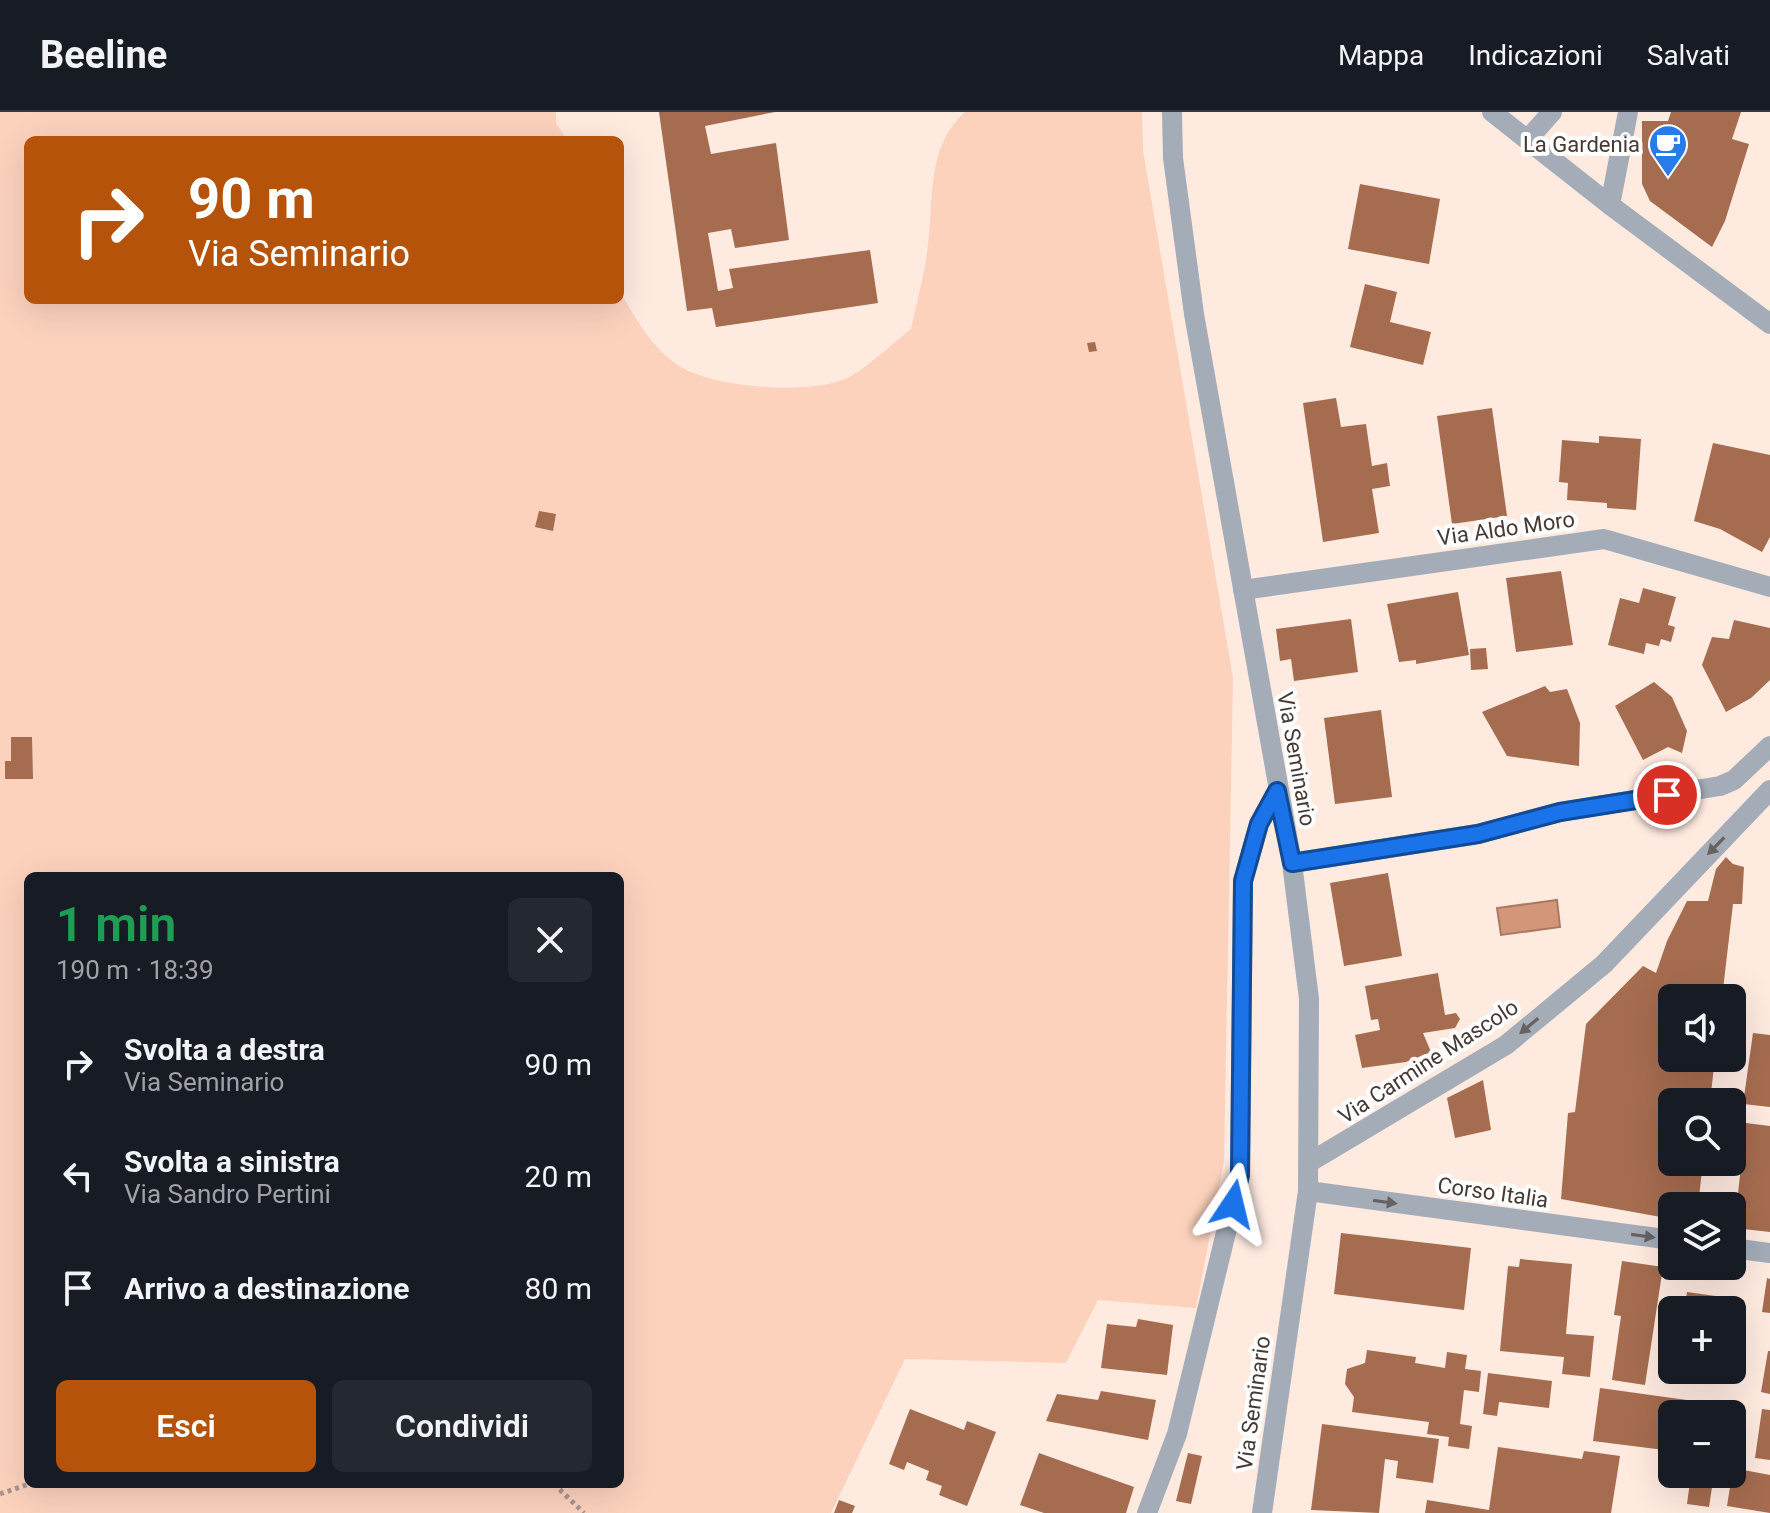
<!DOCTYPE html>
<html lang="it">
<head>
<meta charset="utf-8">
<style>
  body { margin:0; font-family:Roboto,sans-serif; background:#242831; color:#f1f3f6; height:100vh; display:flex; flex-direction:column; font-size:30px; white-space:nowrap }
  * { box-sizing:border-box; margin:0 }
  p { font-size:26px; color:#9ea1a6 }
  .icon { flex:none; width:44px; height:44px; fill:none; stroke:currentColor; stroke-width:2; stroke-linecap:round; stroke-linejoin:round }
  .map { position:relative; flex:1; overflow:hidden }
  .drawer { position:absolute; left:24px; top:760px; width:600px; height:616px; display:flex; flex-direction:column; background:#171b24; border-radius:12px; box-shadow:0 8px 32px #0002 }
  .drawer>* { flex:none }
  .hud { position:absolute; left:24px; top:24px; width:600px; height:168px; border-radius:12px; box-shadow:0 8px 32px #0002; background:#b45309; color:#fff; overflow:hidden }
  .fabs { position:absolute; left:1658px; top:872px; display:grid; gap:16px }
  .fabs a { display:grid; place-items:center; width:88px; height:88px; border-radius:12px; background:#171b24; box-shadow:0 8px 32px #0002; font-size:40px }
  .pin { position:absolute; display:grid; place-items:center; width:68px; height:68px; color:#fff; margin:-34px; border:4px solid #fff; border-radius:50%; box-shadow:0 2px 8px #0007 }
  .me { position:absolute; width:88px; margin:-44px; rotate:10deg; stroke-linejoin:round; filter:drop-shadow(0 0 6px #0008) }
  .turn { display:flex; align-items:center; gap:28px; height:168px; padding:0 32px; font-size:36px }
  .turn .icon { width:104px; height:104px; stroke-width:2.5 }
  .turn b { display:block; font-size:56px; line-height:68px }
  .round { display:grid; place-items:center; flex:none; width:84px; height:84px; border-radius:12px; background:#242831 }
  .overview { display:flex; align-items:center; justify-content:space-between; height:136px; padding:0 32px }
  h1 { font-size:48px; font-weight:600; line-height:60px; color:#1e9e55 }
  .primary-button { display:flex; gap:16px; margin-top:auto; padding:16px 32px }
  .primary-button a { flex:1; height:92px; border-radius:12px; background:#b45309; color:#fff; font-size:32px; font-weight:600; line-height:92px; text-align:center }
  .primary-button a+a { background:#242831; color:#f1f3f6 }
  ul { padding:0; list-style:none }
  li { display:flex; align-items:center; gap:24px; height:112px; padding:0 32px }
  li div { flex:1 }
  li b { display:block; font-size:30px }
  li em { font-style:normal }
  header { display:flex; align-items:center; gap:48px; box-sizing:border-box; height:112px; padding:0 40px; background:#171b24; border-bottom:2px solid #363941 }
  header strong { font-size:38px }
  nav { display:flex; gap:44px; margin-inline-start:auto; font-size:28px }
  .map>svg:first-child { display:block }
  .green { fill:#fcd2bd; fill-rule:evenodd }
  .water { fill:#d39678; stroke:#a97a63; stroke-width:2 }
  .building { fill:#a56c4f }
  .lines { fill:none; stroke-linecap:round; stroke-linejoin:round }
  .path { stroke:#a8978e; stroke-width:5; stroke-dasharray:4 4; stroke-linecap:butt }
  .minor { stroke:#a4acb8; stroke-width:20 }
  .oneway { fill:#686162 }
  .route-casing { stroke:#114b97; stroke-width:20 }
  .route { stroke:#1a73e8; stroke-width:14 }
  .labels { text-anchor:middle; stroke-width:8; stroke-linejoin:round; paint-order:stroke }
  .poi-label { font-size:22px; fill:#473933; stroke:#fff; text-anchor:end }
  .street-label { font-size:22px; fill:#473933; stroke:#fff }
</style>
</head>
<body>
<header>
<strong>Beeline</strong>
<nav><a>Mappa</a><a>Indicazioni</a><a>Salvati</a></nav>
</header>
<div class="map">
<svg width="1770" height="1401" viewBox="0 0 1770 1401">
  <rect width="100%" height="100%" fill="#ffeae0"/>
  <path class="green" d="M0 0H556V11L567 28H28V188H620V180C636 207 653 238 681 255 717 276 804 282 843 268 863 260 893 231 911 217 917 189 925 161 928 132 934 85 926 35 965 0H1142L1143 39 1233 566 1224 1049 1196 1196 1098 1188 1066 1251 905 1247 831 1401H0ZM28 764H620V1372H28Z"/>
  <polygon class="water" points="1557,788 1560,815 1501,823 1497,796"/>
  <g class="building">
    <polygon points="659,0 775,0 705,14 711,42 776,31 789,128 735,136 731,117 708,121 718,179 733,176 729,157 870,138 878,191 716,215 712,196 687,199"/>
    <polygon points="1671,0 1741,0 1732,27 1749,32 1725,109 1712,135 1650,89 1642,72 1642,9 1668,9"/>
    <polygon points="1360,72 1440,87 1429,152 1348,137"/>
    <polygon points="1365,172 1397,180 1390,210 1431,220 1423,253 1350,235"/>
    <polygon points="1095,230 1097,239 1089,240 1087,231"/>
    <polygon points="1336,286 1341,315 1366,312 1372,354 1387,351 1390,374 1372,377 1379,421 1323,430 1303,291"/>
    <polygon points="1492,296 1507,404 1452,412 1437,304"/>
    <polygon points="1599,324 1641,327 1636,398 1607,396 1607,391 1567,388 1568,371 1559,370 1562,328 1599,331"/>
    <polygon points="1713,331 1770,343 1770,425 1762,440 1720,417 1694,409"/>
    <polygon points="539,399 556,402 553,419 535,415"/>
    <polygon points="1561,459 1573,533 1516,540 1506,466"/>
    <polygon points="1643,476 1676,485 1668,513 1675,515 1671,530 1661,527 1659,534 1646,531 1644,542 1608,533 1620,486 1639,491"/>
    <polygon points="1458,480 1469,543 1416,552 1416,548 1399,550 1387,492"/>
    <polygon points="1351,507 1358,560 1294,569 1291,547 1280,549 1276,517"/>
    <polygon points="1734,508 1770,516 1770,568 1751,586 1726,600 1702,553 1712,525 1729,527"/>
    <polygon points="1486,536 1488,557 1471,558 1470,537"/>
    <polygon points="1654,570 1672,585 1687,619 1682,641 1668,635 1643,648 1615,594"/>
    <polygon points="1545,574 1550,580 1567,577 1580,611 1579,654 1507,644 1482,600"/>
    <polygon points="1381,598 1392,685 1335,692 1324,606"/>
    <polygon points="11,625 32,625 33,667 5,667 5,649 11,649"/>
    <polygon points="1726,745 1733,752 1744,755 1742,792 1733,792 1722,886 1672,886 1672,946 1715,946 1710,990 1672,990 1672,1050 1703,1050 1698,1094 1672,1094 1672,1107 1561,1087 1568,1001 1575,1000 1586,912 1643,854 1656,861 1667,829 1687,789 1708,789 1716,757"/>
    <polygon points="1388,761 1402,844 1344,854 1330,771"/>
    <polygon points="1438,861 1445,903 1456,901 1460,907 1455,916 1423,921 1431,940 1406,950 1362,956 1355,923 1380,918 1378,907 1371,908 1365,874"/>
    <polygon points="1753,921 1770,923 1770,995 1743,992"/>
    <polygon points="1483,968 1491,1018 1455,1026 1447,986"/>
    <polygon points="1746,1011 1770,1014 1770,1120 1734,1116"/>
    <polygon points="1341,1121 1471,1136 1464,1198 1334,1182"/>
    <polygon points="1520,1147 1572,1152 1566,1222 1594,1224 1590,1265 1562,1262 1564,1245 1500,1239 1508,1154 1519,1155"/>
    <polygon points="1622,1149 1663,1155 1645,1273 1612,1268 1621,1204 1614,1203"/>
    <polygon points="1767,1166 1770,1167 1770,1201 1762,1200"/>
    <polygon points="1687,1180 1744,1188 1734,1255 1732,1198 1684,1198"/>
    <polygon points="1138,1207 1173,1213 1167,1263 1101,1256 1107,1212 1136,1215"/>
    <polygon points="1367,1238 1416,1245 1415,1251 1445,1256 1447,1240 1467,1243 1465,1257 1481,1259 1479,1280 1464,1278 1460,1312 1472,1314 1469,1337 1448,1334 1449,1325 1427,1322 1429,1310 1352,1300 1354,1285 1345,1272 1347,1257 1365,1251"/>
    <polygon points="1768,1239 1770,1239 1770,1282 1761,1280"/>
    <polygon points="1488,1261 1552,1269 1549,1296 1499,1290 1497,1304 1483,1302"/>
    <polygon points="1600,1276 1723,1293 1722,1302 1672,1302 1672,1339 1593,1329"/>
    <polygon points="1101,1279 1156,1288 1148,1328 1046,1309 1057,1282 1098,1288"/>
    <polygon points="910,1297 964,1318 967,1309 996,1320 967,1394 939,1383 942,1374 926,1368 929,1359 907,1350 904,1358 889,1352"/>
    <polygon points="1762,1297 1770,1298 1770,1348 1755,1346"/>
    <polygon points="1322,1312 1439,1327 1433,1371 1396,1366 1398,1349 1385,1347 1379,1401 1311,1398"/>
    <polygon points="1498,1335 1582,1347 1584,1339 1620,1344 1611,1401 1425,1401 1427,1388 1489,1398"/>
    <polygon points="1039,1341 1134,1375 1126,1401 1044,1401 1020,1393"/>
    <polygon points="1188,1341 1202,1344 1191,1392 1176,1389"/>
    <polygon points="1733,1356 1770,1363 1770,1401 1727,1394"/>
    <polygon points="1691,1362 1714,1362 1709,1395 1687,1392"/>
    <polygon points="839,1388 855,1394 852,1401 834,1401"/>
  </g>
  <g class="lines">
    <g class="path">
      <polyline points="554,1372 584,1401"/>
      <polyline points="0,1382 29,1372"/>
    </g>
    <g class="minor">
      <polyline points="1172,0 1173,46 1194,202 1292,751 1309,887 1308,1079 1262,1401"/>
      <polyline points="1492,0 1610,93 1770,212"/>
      <polyline points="1528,27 1552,0"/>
      <polyline points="1610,93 1628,0"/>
      <polyline points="1243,478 1604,427 1770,475"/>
      <polyline points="1292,751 1478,722 1560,700 1720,674 1734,668 1770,634"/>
      <polyline points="1310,1050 1506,933 1604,852 1770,678"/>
      <polyline points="1308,1079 1672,1128"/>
      <polyline points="1732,1136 1770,1141"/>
      <polyline points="1147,1401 1177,1322 1240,1063 1243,769 1259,712 1277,679"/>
    </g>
  </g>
  <defs><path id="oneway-solid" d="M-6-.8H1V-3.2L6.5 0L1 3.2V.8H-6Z" transform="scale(2)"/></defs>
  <g class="oneway">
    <use href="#oneway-solid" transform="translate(1716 734) rotate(134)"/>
    <use href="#oneway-solid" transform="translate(1529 914) rotate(140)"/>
    <use href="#oneway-solid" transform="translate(1385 1090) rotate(8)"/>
    <use href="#oneway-solid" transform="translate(1643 1124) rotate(8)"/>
  </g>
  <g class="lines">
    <g class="route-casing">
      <polyline id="route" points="1233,1092 1240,1063 1243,769 1259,712 1277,679 1292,751 1478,722 1560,700 1667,683"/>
    </g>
    <use href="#route" class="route"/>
  </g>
  <defs>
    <g id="cafe-pin" transform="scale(2)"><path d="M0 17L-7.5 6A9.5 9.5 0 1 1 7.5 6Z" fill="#287ce7" stroke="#fff"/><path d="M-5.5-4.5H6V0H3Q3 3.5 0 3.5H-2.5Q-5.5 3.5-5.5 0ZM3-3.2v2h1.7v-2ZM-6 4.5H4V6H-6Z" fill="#fff"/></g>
  </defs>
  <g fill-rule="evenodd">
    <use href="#cafe-pin" x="1668" y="32"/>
  </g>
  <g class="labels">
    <g class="poi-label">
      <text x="1640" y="40">La Gardenia</text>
    </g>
    <g class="street-label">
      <text transform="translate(1506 416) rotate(-8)" y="8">Via Aldo Moro</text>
      <text transform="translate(1297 647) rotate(80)" y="8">Via Seminario</text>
      <text transform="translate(1428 949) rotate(-33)" y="8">Via Carmine Mascolo</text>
      <text transform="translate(1493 1080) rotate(8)" y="8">Corso Italia</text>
      <text transform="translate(1253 1291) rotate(-82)" y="8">Via Seminario</text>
    </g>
  </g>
</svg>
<div class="fabs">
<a><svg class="icon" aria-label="sound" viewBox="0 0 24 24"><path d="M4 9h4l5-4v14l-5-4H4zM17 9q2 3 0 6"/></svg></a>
<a><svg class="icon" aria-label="search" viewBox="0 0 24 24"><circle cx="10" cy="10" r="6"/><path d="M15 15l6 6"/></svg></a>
<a><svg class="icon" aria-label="layers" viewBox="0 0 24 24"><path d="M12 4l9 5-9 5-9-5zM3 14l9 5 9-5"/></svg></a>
<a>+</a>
<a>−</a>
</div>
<div class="pin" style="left:1667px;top:683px;background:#d93025"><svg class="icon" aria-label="arrive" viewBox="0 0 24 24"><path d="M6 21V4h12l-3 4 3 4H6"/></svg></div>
<svg class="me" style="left:1233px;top:1092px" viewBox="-20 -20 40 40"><path d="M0-17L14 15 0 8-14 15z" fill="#1a73e8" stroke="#fff" stroke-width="4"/></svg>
<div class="hud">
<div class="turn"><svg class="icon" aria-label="right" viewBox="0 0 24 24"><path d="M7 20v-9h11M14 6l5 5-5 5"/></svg><div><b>90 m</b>Via Seminario</div></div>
</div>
<section class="drawer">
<div class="overview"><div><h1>1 min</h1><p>190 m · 18:39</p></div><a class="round"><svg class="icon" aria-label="close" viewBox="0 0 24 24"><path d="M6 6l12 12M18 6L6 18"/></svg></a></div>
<ul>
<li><svg class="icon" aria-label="right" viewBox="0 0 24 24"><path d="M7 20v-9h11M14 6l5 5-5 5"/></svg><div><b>Svolta a destra</b><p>Via Seminario</p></div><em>90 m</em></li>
<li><svg class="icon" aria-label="left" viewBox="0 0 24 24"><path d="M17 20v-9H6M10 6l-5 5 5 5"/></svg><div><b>Svolta a sinistra</b><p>Via Sandro Pertini</p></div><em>20 m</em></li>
<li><svg class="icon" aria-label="arrive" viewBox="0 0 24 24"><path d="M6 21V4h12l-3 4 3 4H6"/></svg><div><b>Arrivo a destinazione</b></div><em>80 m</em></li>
</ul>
<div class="primary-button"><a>Esci</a><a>Condividi</a></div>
</section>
</div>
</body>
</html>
